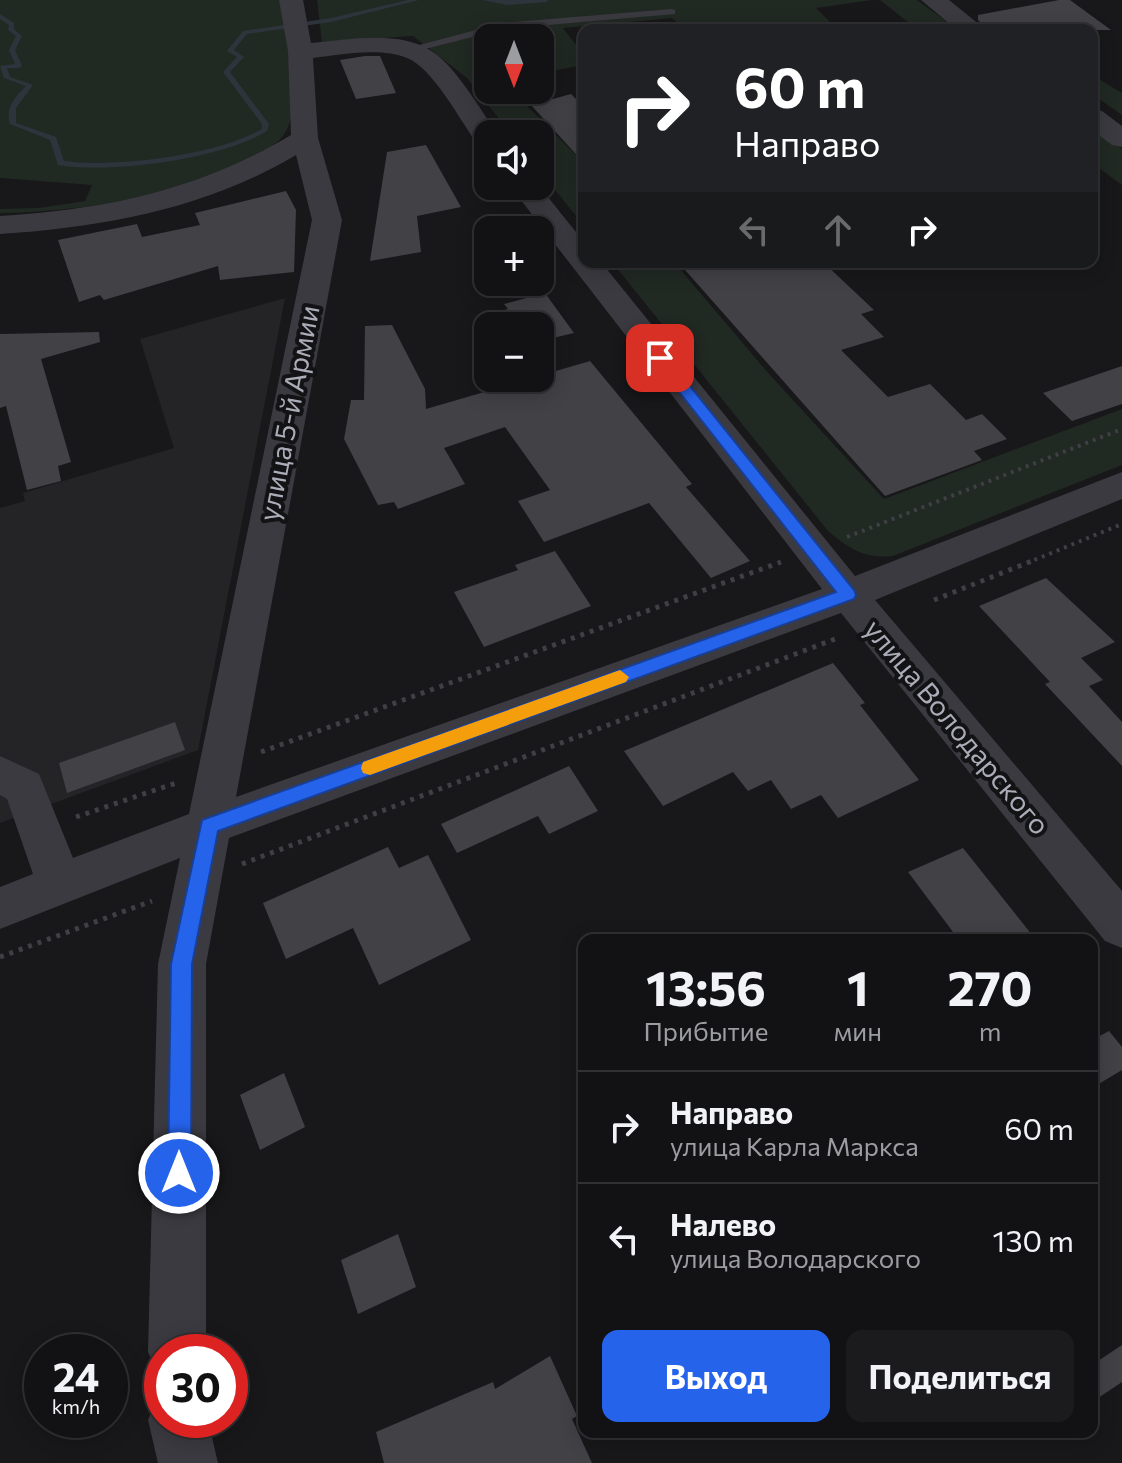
<!DOCTYPE html>
<html lang="ru">
<head>
<meta charset="utf-8">
<style>
  body { margin:0; font-family:Commissioner,sans-serif; background:#1b1a1c; color:#f1f3f6; height:100vh; display:flex; flex-direction:column; font-size:30px; white-space:nowrap }
  * { box-sizing:border-box; margin:0 }
  p { font-size:26px; color:#9c9da0 }
  .icon { flex:none; width:44px; height:44px; fill:none; stroke:currentColor; stroke-width:2; stroke-linecap:round; stroke-linejoin:round }
  .map { position:relative; flex:1; overflow:hidden }
  .side { position:absolute; left:578px; top:934px; width:520px; height:504px; display:flex; flex-direction:column; background:#121113; border-radius:16px; box-shadow:0 4px 20px #0003,0 0 0 2px #313133 }
  .side>* { flex:none }
  .banner { position:absolute; left:578px; top:24px; width:520px; height:244px; border-radius:16px; box-shadow:0 4px 20px #0003,0 0 0 2px #313133; background:#202124; color:#fff; overflow:hidden }
  .needle { width:52px; rotate:180deg }
  .controls { position:absolute; left:474px; top:24px; display:grid; gap:16px }
  .controls a { display:grid; place-items:center; width:80px; height:80px; border-radius:16px; background:#121113; box-shadow:0 4px 20px #0003,0 0 0 2px #313133; font-size:40px }
  .speed { position:absolute; left:24px; top:1334px; display:flex; gap:16px; font-size:40px; font-weight:700; text-align:center }
  .speed>* { display:grid; place-content:center; width:104px; height:104px; border-radius:50%; background:#121113; box-shadow:0 4px 20px #0003,0 0 0 2px #313133; line-height:1 }
  .speed small { font-size:20px; font-weight:400 }
  .speed .limit { border:12px solid #d22; background:#fff; color:#111 }
  .pin { position:absolute; display:grid; place-items:center; width:68px; height:68px; color:#fff; margin:-34px; border-radius:16px; box-shadow:0 4px 12px #0006 }
  .me { position:absolute; width:88px; margin:-44px; rotate:0deg; stroke-linejoin:round; filter:drop-shadow(0 0 6px #0008) }
  .turn { display:flex; align-items:center; gap:28px; height:168px; padding:0 24px; font-size:36px }
  .turn .icon { width:104px; height:104px; stroke-width:2.5 }
  .turn b { display:block; font-size:56px; line-height:68px }
  .lanes { display:flex; align-items:center; height:76px; padding:0 24px; background:#0003; justify-content:center; gap:40px; direction:ltr }
  .lanes .off { opacity:.35 }
  .eta { display:flex; justify-content:space-evenly; align-items:center; height:136px; text-align:center }
  .eta b { font-size:48px; font-weight:700; line-height:56px }
  .action { display:flex; gap:16px; margin-top:auto; padding:16px 24px }
  .action a { flex:1; height:92px; border-radius:16px; background:#2563eb; color:#fff; font-size:32px; font-weight:700; line-height:92px; text-align:center }
  .action a+a { background:#1b1a1c; color:#f1f3f6 }
  ul { padding:0; list-style:none }
  li { display:flex; align-items:center; gap:24px; height:112px; padding:0 24px; border-top:2px solid #313133 }
  li div { flex:1 }
  li b { display:block; font-size:30px }
  li em { font-style:normal }
  .map>svg:first-child { display:block }
  .built { fill:#242326 }
  .green { fill:#212923 }
  .lines { fill:none; stroke-linecap:round; stroke-linejoin:round }
  .stream { fill:#2e343c; fill-rule:evenodd }
  .building { fill:#424146 }
  .path-far1 { stroke:#3f3f45; stroke-width:4; stroke-dasharray:3 5; stroke-linecap:butt }
  .path { stroke:#3f3f45; stroke-width:5; stroke-dasharray:4 6; stroke-linecap:butt }
  .service { fill:#3a3a40; fill-rule:evenodd }
  .minor { fill:#3a3a40; fill-rule:evenodd }
  .tertiary { fill:#3a3a40; fill-rule:evenodd }
  .route { fill:#2563eb; stroke:#184099; stroke-width:2 }
  .slow { fill:#f59e0b }
  .labels { text-anchor:middle; stroke-width:8; stroke-linejoin:round; paint-order:stroke }
  .street-label { font-size:28px; fill:#aaacb8; stroke:#131214 }
</style>
</head>
<body>
<div class="map">
<svg width="1122" height="1463" viewBox="0 0 1122 1463">
  <rect width="100%" height="100%" fill="#181719"/>
  <polygon class="built" points="285,298 198,750 0,823 0,508 25,501 23,493 174,448 140,339"/>
  <g class="green">
    <path d="M0 0H285C288 35 303 104 285 133 278 145 262 151 250 157 176 196 83 212 0 213V209L39 208 85 201 92 185 0 178Z"/>
    <polygon points="317,0 872,0 816,8 838,30 686,30 672,18 563,28 584,55 584,65 540,73 540,38 488,38 488,90 511,90 584,163 584,226 540,171 540,134 511,134 467,78 413,36 322,42"/>
    <polygon points="880,0 917,0 958,30 918,30"/>
    <polygon points="1092,75 1122,93 1122,115 1092,94"/>
    <polygon points="1092,128 1122,149 1122,185 1092,163"/>
    <path d="M612 262H674L770 375 884 499 1122 409V465L893 556C864 559 850 549 828 531Z"/>
  </g>
  <g class="lines">
    <g class="stream">
      <path d="M408 0H419L331 22 247 34 234 50 244 57 230 72 269 124 267 131C222 159 111 174 58 165L50 140 10 124C5 108 15 97 26 86L4 78 0 66 15 64 9 50 16 36 8 30 9 25 0 19V14L14 23V29L22 36 15 50 22 66 19 68H7L10 77 33 85 16 108V123L56 137 64 161C115 168 218 155 262 129V124L223 72 237 57 227 51 243 31 331 18Z"/>
      <polygon points="482,0 549,0 546,2 507,5"/>
    </g>
  </g>
  <g class="building">
    <polygon points="1059,0 1070,0 1111,30 989,30 978,20 978,15"/>
    <polygon points="365,56 380,56 396,93 356,99 340,60"/>
    <polygon points="571,94 584,107 584,163 531,105"/>
    <polygon points="426,145 461,207 417,216 421,252 370,261 387,152"/>
    <polygon points="286,191 296,210 294,272 220,280 218,266 104,300 100,295 79,302 58,240 137,224 142,237 200,225 195,213"/>
    <polygon points="678,262 823,262 874,310 861,314 884,337 841,350 888,397 930,384 966,420 982,414 1007,439 974,451 982,460 885,496"/>
    <polygon points="545,293 574,333 540,341 540,326 488,326 488,335 477,317 508,309 504,304"/>
    <polygon points="392,325 425,389 426,409 590,361 692,484 686,487 750,561 711,578 649,503 544,542 518,501 550,490 505,427 444,448 465,484 398,509 394,502 378,505 344,439 351,400 364,400 365,326"/>
    <polygon points="99,332 100,342 41,359 71,462 58,466 61,481 27,490 6,406 0,408 0,334"/>
    <polygon points="1122,366 1122,404 1072,421 1043,393"/>
    <polygon points="555,551 591,606 484,647 454,592 518,570 515,565"/>
    <polygon points="1046,578 1115,642 1081,658 1103,680 1089,686 1122,722 1122,766 1045,684 1050,682 979,606"/>
    <polygon points="833,663 865,703 860,705 919,780 838,818 821,795 791,809 771,780 748,791 733,772 663,806 624,751"/>
    <polygon points="175,722 185,750 67,793 59,763"/>
    <polygon points="569,766 598,811 549,834 538,816 457,853 441,824"/>
    <polygon points="388,847 399,868 428,855 471,940 379,985 353,928 286,959 263,903"/>
    <polygon points="963,848 1036,940 959,940 908,872"/>
    <polygon points="1109,1031 1122,1047 1122,1070 1092,1088 1092,1040"/>
    <polygon points="284,1073 305,1127 260,1150 240,1095"/>
    <polygon points="398,1234 416,1287 358,1314 341,1260"/>
    <polygon points="1122,1345 1122,1382 1092,1402 1092,1365"/>
    <polygon points="550,1356 577,1416 572,1419 592,1463 384,1463 376,1432 493,1382 495,1389"/>
  </g>
  <g class="lines">
    <g class="path-far1">
      <polyline points="847,537 1122,429"/>
      <polyline points="1027,563 1122,524"/>
    </g>
    <g class="path">
      <polyline points="934,600 1032,561"/>
      <polyline points="261,752 781,562"/>
      <polyline points="76,817 176,783"/>
      <polyline points="242,864 835,639"/>
      <polyline points="0,957 152,901"/>
    </g>
    <polygon class="service" points="671,9 675,10 675,14 503,29 406,54 400,50 503,23"/>
    <g class="minor">
      <path d="M279 0H303L311 43C347 40 400 29 433 52 457 68 480 110 498 134H488V147L478 145C461 122 433 68 407 58 380 47 341 55 313 58L318 138 342 220 236 797 822 589 510 186H539L584 242V262H601L855 576 1122 472V499L875 600 1122 891V948L1105 941 841 613 229 838 206 964V1352H162V1375L157 1372 148 1352 158 964 180 858 0 929V887L33 874 7 799 0 795V756L39 774 73 858 189 814 312 220 296 155C205 209 104 227 0 234V216C109 209 196 191 291 135L288 51Z"/>
      <polygon points="162,1397 162,1420 208,1420 218,1463 158,1463 148,1420 157,1399"/>
    </g>
    <g class="tertiary">
      <polygon points="921,0 949,0 986,30 957,30"/>
      <polygon points="1092,109 1102,111 1122,126 1122,147 1112,145 1092,130"/>
    </g>
  </g>
  <polygon class="route" points="660,353 665,355 854,590 856,595 854,599 218,831 192,964 191,1173 188,1181 179,1185 171,1181 168,1173 171,964 202,820 836,592 655,361 653,358"/>
  <polygon class="slow" points="620,670 629,677 626,682 370,775 363,773 361,768 363,762"/>
  <g class="labels">
    <g class="street-label">
      <text transform="translate(289 413) rotate(-79)" y="10">улица 5-й Армии</text>
      <text transform="translate(957 727) rotate(50)" y="10">улица Володарского</text>
    </g>
  </g>
</svg>
<div class="controls">
<a><svg class="needle" viewBox="-14 -14 28 28"><path d="M0-13l5 13h-10z" fill="#e53935"/><path d="M0 13l5-13h-10z" fill="#9c9da0"/></svg></a>
<a><svg class="icon" aria-label="sound" viewBox="0 0 24 24"><path d="M4 9h4l5-4v14l-5-4H4zM17 9q2 3 0 6"/></svg></a>
<a>+</a>
<a>−</a>
</div>
<div class="speed"><div>24<small>km/h</small></div><div class="limit">30</div></div>
<div class="pin" style="left:660px;top:358px;background:#d93025"><svg class="icon" aria-label="arrive" viewBox="0 0 24 24"><path d="M6 21V4h12l-3 4 3 4H6"/></svg></div>
<svg class="me" style="left:179px;top:1173px" viewBox="-20 -20 40 40"><circle r="17" fill="#2563eb" stroke="#fff" stroke-width="3"/><path d="M0-11L8 9 0 5-8 9z" fill="#fff"/></svg>
<div class="banner">
<div class="turn"><svg class="icon" aria-label="right" viewBox="0 0 24 24"><path d="M7 20v-9h11M14 6l5 5-5 5"/></svg><div><b>60 m</b>Направо</div></div>
<div class="lanes"><svg class="icon off" aria-label="left" viewBox="0 0 24 24"><path d="M17 20v-9H6M10 6l-5 5 5 5"/></svg><svg class="icon off" aria-label="ahead" viewBox="0 0 24 24"><path d="M12 20V5M6 11l6-6 6 6"/></svg><svg class="icon" aria-label="right" viewBox="0 0 24 24"><path d="M7 20v-9h11M14 6l5 5-5 5"/></svg></div>
</div>
<section class="side">
<div class="eta">
<div><b>13:56</b><p>Прибытие</p></div>
<div><b>1</b><p>мин</p></div>
<div><b>270</b><p>m</p></div>
</div>
<ul>
<li><svg class="icon" aria-label="right" viewBox="0 0 24 24"><path d="M7 20v-9h11M14 6l5 5-5 5"/></svg><div><b>Направо</b><p>улица Карла Маркса</p></div><em>60 m</em></li>
<li><svg class="icon" aria-label="left" viewBox="0 0 24 24"><path d="M17 20v-9H6M10 6l-5 5 5 5"/></svg><div><b>Налево</b><p>улица Володарского</p></div><em>130 m</em></li>
</ul>
<div class="action"><a>Выход</a><a>Поделиться</a></div>
</section>
</div>
</body>
</html>
